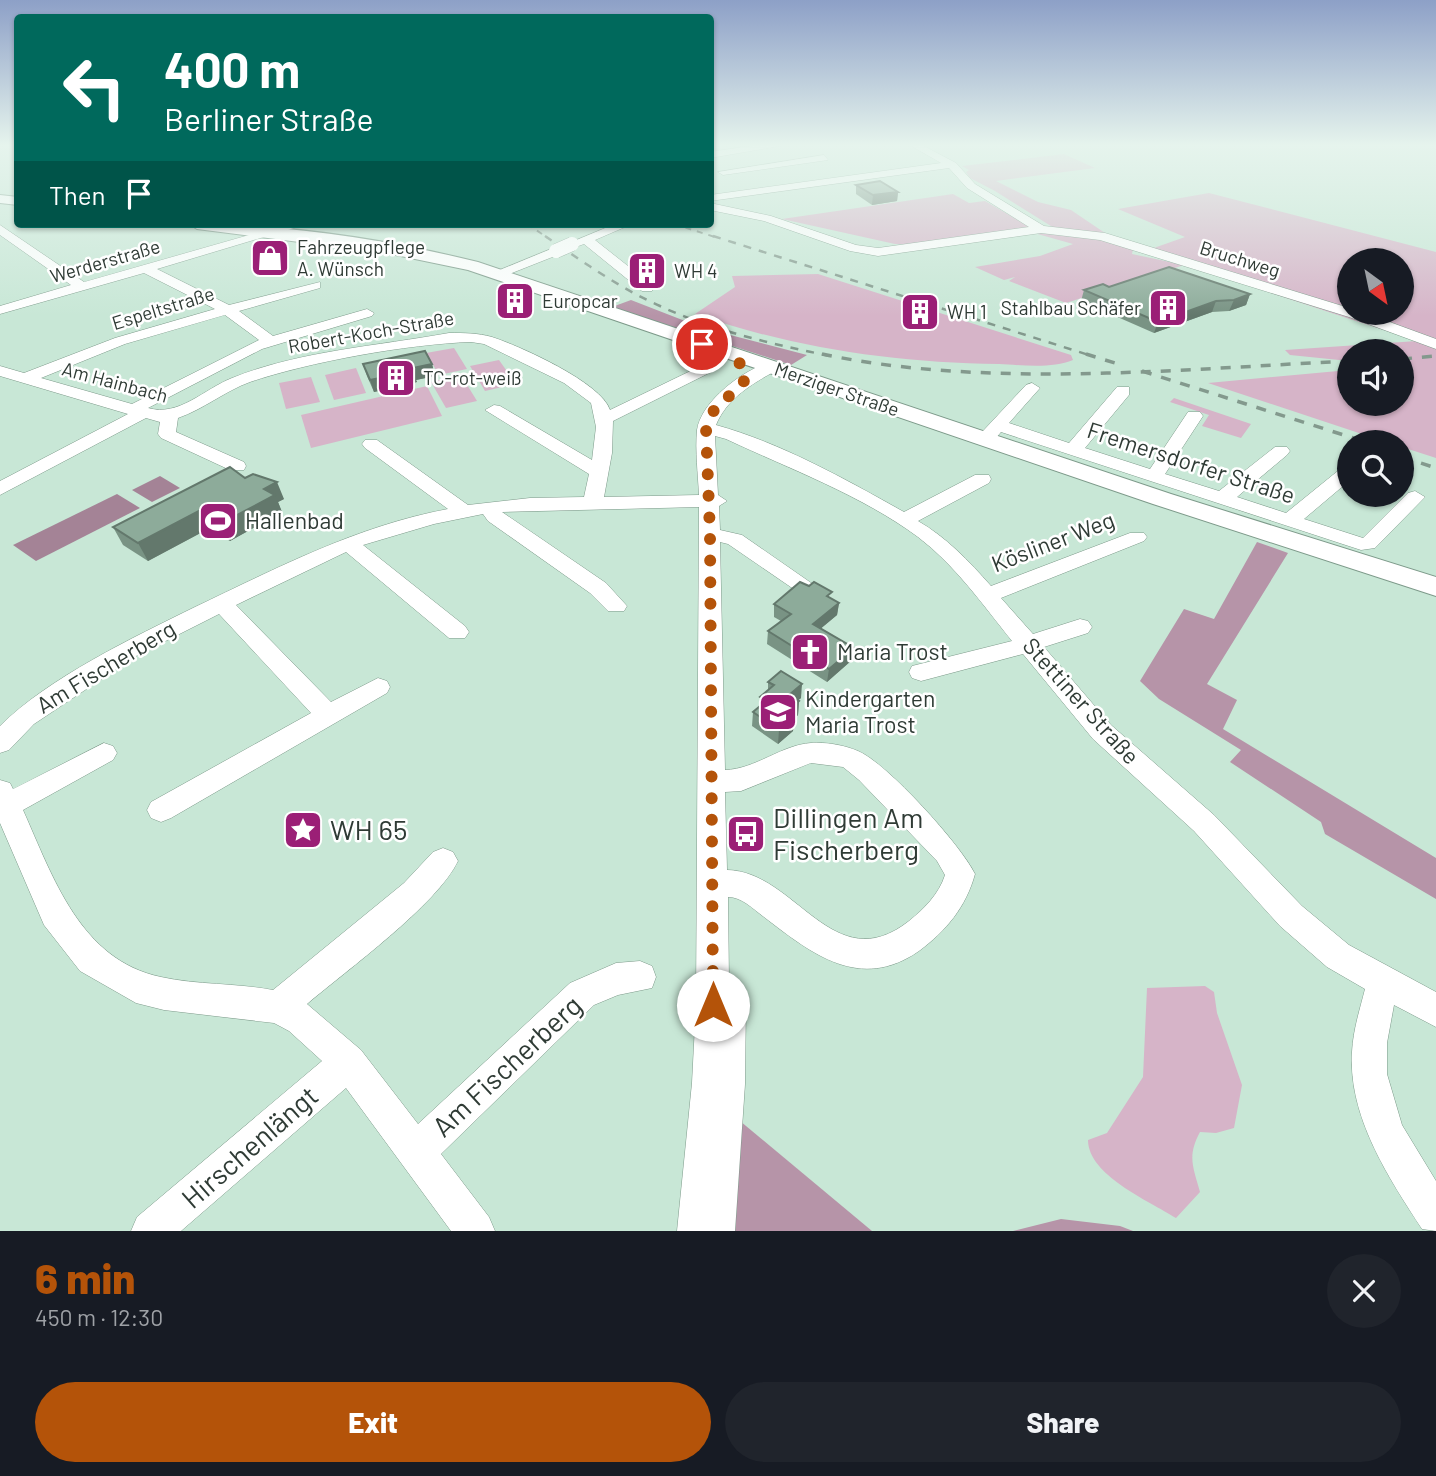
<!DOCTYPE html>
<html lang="en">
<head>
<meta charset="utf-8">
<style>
  body { margin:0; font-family:Barlow,sans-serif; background:#20242c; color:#f1f3f6; height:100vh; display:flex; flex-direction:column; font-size:26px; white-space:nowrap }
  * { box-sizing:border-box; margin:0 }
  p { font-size:23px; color:#9ea1a6 }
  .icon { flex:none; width:38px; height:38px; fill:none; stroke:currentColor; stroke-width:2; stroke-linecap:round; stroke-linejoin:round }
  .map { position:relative; height:1231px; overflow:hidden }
  .sheet { display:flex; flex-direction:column; background:#171b24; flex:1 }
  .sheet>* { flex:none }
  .top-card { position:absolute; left:14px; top:14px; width:700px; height:214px; border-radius:7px; box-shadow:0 2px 5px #0004; background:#00695c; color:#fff; overflow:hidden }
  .needle { width:46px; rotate:147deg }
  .controls { position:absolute; left:1337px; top:248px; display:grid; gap:14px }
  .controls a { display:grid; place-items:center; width:77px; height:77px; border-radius:50%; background:#171b24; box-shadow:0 2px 5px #0004; font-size:35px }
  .pin { position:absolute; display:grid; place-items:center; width:60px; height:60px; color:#fff; margin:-30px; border:4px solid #fff; border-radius:50%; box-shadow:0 2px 7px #0007 }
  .me { position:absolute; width:77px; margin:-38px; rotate:0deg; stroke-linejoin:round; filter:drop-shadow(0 0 5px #0008) }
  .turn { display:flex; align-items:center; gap:24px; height:147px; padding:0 35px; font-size:32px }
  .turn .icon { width:91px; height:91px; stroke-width:2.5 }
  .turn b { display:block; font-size:49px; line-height:60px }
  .then { display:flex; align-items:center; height:66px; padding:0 35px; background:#0003; gap:14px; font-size:26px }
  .round { display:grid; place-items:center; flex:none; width:74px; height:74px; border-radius:37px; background:#20242c }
  .head { display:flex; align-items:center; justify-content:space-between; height:119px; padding:0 35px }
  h1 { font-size:42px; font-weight:800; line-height:52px; color:#b45309 }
  .primary-button { display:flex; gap:14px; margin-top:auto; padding:14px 35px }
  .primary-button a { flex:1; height:80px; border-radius:42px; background:#b45309; color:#fff; font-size:28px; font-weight:800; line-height:80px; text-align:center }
  .primary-button a+a { background:#20242c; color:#f1f3f6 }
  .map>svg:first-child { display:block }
  .green { fill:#d6b4c8; fill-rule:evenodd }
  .forest { fill:#b694a8 }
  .water { fill:#a48396 }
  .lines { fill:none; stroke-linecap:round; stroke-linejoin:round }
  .minor-casing { stroke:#7d9a8a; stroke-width:1 }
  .major-casing { stroke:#7d9a8a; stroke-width:2 }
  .minor { fill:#fff; fill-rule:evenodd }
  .major { fill:#fff; fill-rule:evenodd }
  .rail-far2 { stroke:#83998d; stroke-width:2; stroke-dasharray:6 6; stroke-linecap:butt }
  .rail-far1 { stroke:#83998d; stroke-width:2.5; stroke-dasharray:8 8; stroke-linecap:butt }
  .rail { stroke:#83998d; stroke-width:3.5; stroke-dasharray:10 10; stroke-linecap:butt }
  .minor-bridge-casing { stroke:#7d9a8a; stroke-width:15; stroke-linecap:butt }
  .minor-bridge { stroke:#fff; stroke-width:14 }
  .wall { fill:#799384 }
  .shaded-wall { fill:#63786c }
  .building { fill:#8dab9a; stroke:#63786c; stroke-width:2 }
  .route { stroke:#b45309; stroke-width:12; stroke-dasharray:0 21.6 }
  .labels { text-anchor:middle; stroke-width:5; stroke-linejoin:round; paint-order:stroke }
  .far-poi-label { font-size:19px; fill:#2f3b35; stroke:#fff; text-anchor:start }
  .far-street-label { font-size:19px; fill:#2f3b35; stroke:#fff }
  .street-label { font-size:23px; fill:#2f3b35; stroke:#fff }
  .poi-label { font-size:23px; fill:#2f3b35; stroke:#fff; text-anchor:start }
  .near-poi-label { font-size:28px; fill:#2f3b35; stroke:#fff; text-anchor:start }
  .near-street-label { font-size:28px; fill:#2f3b35; stroke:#fff }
</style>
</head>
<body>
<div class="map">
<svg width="1436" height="1231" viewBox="0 0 1436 1231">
  <rect width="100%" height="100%" fill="#c8e7d6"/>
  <g class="green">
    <polygon points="1064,154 1095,168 996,181 1038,202 1071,210 1105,233 1103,238 1133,249 1132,254 1184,265 1066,303 1009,281 1015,277 1004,280 975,267 1040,256 1073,244 1034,233 1059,231 995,191 970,178 966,172 969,170 962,166"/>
    <path d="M1209 193 1436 252V458L1402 447V443H1389L1208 383 1349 370V404H1402V352H1349V361L1290 355 1285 350 1417 341 1201 270 1151 249 1185 237 1118 209ZM1349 261H1402V313H1349Z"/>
    <polygon points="953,194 969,203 985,201 1030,227 917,245 895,244 782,219"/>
    <path d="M818 274 1071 355 1073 360C1052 369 1021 365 999 364 894 363 794 348 695 314L735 287 732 276Z"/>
    <polygon points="454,348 467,369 439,375 426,353"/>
    <polygon points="499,360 516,384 485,391 470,366"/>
    <polygon points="356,368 366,393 334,400 325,375"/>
    <polygon points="461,375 477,401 446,408 431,382"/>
    <polygon points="311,377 320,402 286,409 279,383"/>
    <polygon points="427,386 442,416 311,448 301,415"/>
    <polygon points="1174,398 1251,424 1241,438 1202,426 1209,415 1170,402"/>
    <path d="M1205 986 1214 992 1217 1013 1242 1085 1234 1128 1216 1133 1200 1132C1187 1156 1193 1167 1200 1192L1176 1218C1149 1201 1088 1175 1088 1140L1107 1133 1143 1077 1147 988Z"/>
  </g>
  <g class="forest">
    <polygon points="631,300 703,328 807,355 791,365 612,307"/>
    <polygon points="1257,542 1288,553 1207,684 1237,700 1223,729 1436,858 1436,899 1325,834 1321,822 1230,762 1241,750 1159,699 1140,681 1184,609 1214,619"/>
    <polygon points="740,1121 872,1231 731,1231"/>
    <polygon points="1061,1219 1120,1226 1133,1231 1013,1231"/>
  </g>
  <g class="water">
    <polygon points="160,476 180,488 152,502 132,490"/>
    <polygon points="117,494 140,508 36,561 13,545"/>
  </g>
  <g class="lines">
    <g class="minor-casing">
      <g id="minor">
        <polygon points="765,144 791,144 710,158 710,152"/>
        <polygon points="908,144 920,144 956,163 975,184 1044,226 1105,233 1349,308 1349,313 1365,313 1436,339 1436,349 1349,317 1100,240 1041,233 878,256 850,251 764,221 710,210 710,203 771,216 856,245 878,248 1029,227 967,188 949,168 710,201 710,195 941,163"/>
        <polygon points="824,155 828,160 723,175 718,172"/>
        <path d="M288 224H307L157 269 229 305 320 282V288L239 311 273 336 367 309 374 313 372 316 262 349 148 408C179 417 204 389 232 378 299 351 378 346 449 333 464 333 478 333 492 337 520 346 602 383 610 410L709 362 715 364V370L613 421 612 453 604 497 699 495C698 474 695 451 697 430 701 401 744 369 771 362L777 364V370C752 384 727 398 716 425 781 443 845 479 904 512L975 475H989L991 479 989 483 918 521C946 537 969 561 991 586L1130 533H1144L1147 537 1144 541 1001 598 1033 634 1080 619 1088 621 1092 627 1088 633 1044 647 1111 725 1214 815 1302 906 1349 945 1436 992V1027L1394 1005 1387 1043V1074L1402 1125 1436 1181V1231L1422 1229C1388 1177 1348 1116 1352 1052 1353 1030 1360 1009 1365 989L1327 967 1280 926 1194 831 1093 739 1023 654 921 681 912 678 909 672 912 666 1012 641C983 605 955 565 918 537 861 495 790 469 726 439L715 436 718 495 727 501 719 506 720 530 742 535 817 587 814 592H798L728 544 720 542 725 770C756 769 781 745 811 743 826 742 844 745 858 751 887 763 961 845 975 874 966 907 946 931 919 951 860 992 812 954 764 917 753 909 742 897 728 897L729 984 741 988 746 1000 745 1084 735 1231H677L692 1083 696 1005 699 507 502 512 606 583 627 606 624 611H608L590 593 488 521 483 514 434 524 363 545 465 626 469 632 465 638H449L346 552 236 605 331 702 378 678 387 681 390 687 387 693 171 818 161 822 151 818 147 810 151 802 311 713 219 614 136 656 34 724 9 750 0 753V726C48 678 134 637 195 607 277 568 357 526 448 509L365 448 362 444 365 440H377L468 505 530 498 584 497 589 474 485 410 494 405 500 406 592 460 596 427 591 403 564 383 484 344 471 342C408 344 309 362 250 382 225 391 204 409 178 418L176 432 244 462 246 466 244 470H230L161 438 158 434 160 422 146 418 0 495V481L128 414 0 376V366L24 373 115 338 215 309 144 273 0 314V306L71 285 0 235V225L84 282ZM225 315 259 340 132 404 41 378 125 344ZM811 763 843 767 859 780 937 861 945 875C939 894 924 909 909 921 833 981 796 871 727 870L725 792 741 791Z"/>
        <polygon points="615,224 632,224 595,240 652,285 652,291 642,291 584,244 573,248 567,244"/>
        <polygon points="556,247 562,251 560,254 502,277 490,274"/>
        <polygon points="1032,383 1040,388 1009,423 1069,443 1117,387 1129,387 1129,395 1085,448 1150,469 1188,412 1200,412 1203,416 1165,474 1219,491 1275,447 1287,447 1290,451 1287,455 1237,497 1286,513 1339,470 1349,469 1349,481 1304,519 1363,538 1408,493 1415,491 1425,497 1375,548 1361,550 1001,432 995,439 983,439 980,435 983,431 1026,385"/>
        <path d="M104 743 113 746 117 753 113 760 23 810C53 877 80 960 161 977 197 985 236 983 273 990L404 883 433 852 443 848 453 852 458 861C437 905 347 970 307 1004L361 1050 418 1124 570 983 616 963 640 961 652 966 656 977 652 988 618 995 594 1005 441 1154 489 1217 495 1231H451L346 1088 181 1231H131L137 1217 322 1061 289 1031 274 1023 164 1010 136 1003 80 971 44 925 0 823V780L10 783 13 789Z"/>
      </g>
    </g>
    <g class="major-casing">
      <g id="major">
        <polygon points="0,195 18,197 18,205 0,203"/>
        <path d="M189 224C285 224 385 239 478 262L1171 494 1436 577V596L1153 504 468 270 386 253 197 229Z"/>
      </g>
    </g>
    <use href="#minor" class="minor"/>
    <use href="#major" class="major"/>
    <g class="rail-far2">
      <polyline points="527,224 548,238"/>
      <polyline points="674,224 718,238"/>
    </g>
    <g class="rail-far1">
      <path d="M545 236C582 261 619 288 660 306 714 331 772 344 830 356"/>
      <polyline points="713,236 1092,356"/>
    </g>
    <g class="rail">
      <path d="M822 354C988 389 1180 369 1349 361"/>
      <polyline points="1086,354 1118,364"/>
      <polyline points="1402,359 1436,356"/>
      <polyline points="1142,371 1369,443"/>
      <polyline points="1402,457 1436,468"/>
    </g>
    <g class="minor-bridge-casing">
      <polyline id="minor-bridge" points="556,251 572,244"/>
    </g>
    <use href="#minor-bridge" class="minor-bridge"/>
  </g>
  <g class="wall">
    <polygon points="856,185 898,192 897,201 872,205 856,194"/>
    <polygon points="1109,287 1250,294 1246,305 1229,311 1212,312 1154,333 1081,301 1084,290"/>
    <polygon points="363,364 432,364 435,376 416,380 417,382 374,392 367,376"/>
    <polygon points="245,478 284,499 278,502 282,512 230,541 208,529 148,561 123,545 113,527"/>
    <polygon points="831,599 839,603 837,615 821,628 854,648 852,660 827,682 767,644 768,631 781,621 774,617 774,604"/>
    <polygon points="768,682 801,698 798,700 799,701 798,715 794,719 793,731 778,744 752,726 753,712 760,706 760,697 768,690"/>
  </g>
  <g class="shaded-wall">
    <polygon points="898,192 897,201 872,205 873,195"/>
    <polygon points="1250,294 1246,305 1229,311 1234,300"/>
    <polygon points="1216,301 1212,312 1154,333 1158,322"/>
    <polygon points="432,364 435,376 416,380 417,382 374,392 370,380"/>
    <polygon points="277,482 284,499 278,502 282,512 230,541 222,523 264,489"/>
    <polygon points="199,511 208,529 148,561 138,543"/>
    <polygon points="839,603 837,615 812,636 813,624"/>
    <polygon points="854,648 852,660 827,682 829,669"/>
    <polygon points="802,684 801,698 788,709 789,695"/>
    <polygon points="799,701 798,715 794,719 793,731 778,744 779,730 786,713"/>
  </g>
  <g class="building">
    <polygon points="880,181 898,192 873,195 856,185"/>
    <polygon points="1169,267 1250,294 1234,300 1216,301 1158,322 1084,290 1103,284 1109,287"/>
    <polygon points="425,351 432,364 413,368 414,371 370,380 363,364"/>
    <polygon points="230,467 245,478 253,474 277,482 264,489 275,495 222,523 199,511 138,543 113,527"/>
    <polygon points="800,582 809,586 814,582 832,592 827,596 839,603 813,624 854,648 829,669 768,631 791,614 774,604"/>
    <polygon points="781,671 802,684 789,695 799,701 786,713 794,718 779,730 753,712 766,701 760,697 774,685 768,682"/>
  </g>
  <linearGradient id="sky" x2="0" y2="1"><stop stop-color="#8da0c7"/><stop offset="0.46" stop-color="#e6f4ed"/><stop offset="1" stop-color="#e6f4ed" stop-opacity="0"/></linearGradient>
  <rect width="1436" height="316" fill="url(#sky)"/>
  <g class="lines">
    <polyline class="route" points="702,344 727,352 747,370 743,384 715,408 706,428 710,534 713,1005"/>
  </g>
  <defs>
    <g id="shop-square" transform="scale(2.0125)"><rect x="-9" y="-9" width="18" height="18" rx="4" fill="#9b1f76" stroke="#fff"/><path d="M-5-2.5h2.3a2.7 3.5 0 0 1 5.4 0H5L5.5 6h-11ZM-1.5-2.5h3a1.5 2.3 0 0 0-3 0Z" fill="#fff"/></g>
    <g id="building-square" transform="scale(2.0125)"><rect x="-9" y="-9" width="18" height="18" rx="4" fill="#9b1f76" stroke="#fff"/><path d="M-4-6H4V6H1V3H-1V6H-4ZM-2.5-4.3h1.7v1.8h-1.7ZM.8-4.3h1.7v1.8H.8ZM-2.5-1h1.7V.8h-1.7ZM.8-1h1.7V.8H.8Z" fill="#fff"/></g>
    <g id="stadium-square" transform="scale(2.0125)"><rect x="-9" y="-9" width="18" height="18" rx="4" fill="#9b1f76" stroke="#fff"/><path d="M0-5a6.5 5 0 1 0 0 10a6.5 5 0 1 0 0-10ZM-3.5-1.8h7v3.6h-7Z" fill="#fff"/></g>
    <g id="church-square" transform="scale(2.0125)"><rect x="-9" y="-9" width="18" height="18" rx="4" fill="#9b1f76" stroke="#fff"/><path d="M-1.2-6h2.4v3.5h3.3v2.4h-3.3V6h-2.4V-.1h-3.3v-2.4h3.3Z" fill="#fff"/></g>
    <g id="school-square" transform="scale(2.0125)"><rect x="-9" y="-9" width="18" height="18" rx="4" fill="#9b1f76" stroke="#fff"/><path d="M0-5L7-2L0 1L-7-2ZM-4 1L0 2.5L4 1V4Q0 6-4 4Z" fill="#fff"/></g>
    <g id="sight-square" transform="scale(2.0125)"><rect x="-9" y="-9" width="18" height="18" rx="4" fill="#9b1f76" stroke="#fff"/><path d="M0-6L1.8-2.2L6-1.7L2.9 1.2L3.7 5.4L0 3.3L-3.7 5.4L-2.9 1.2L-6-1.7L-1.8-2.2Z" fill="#fff"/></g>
    <g id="bus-square" transform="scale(2.0125)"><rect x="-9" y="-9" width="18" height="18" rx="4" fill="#9b1f76" stroke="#fff"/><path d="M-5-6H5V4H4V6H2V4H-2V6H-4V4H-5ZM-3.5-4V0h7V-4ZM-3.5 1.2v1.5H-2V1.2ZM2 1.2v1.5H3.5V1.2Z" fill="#fff"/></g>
  </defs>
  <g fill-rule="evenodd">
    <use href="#shop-square" x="270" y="258"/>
    <use href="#building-square" x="647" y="271"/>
    <use href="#building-square" x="515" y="301"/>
    <use href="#building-square" x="1168" y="308"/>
    <use href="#building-square" x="920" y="312"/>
    <use href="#building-square" x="396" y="378"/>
    <use href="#stadium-square" x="218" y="521"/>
    <use href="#church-square" x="810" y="652"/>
    <use href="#school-square" x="778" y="712"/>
    <use href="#sight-square" x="303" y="830"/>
    <use href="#bus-square" x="746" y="834"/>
  </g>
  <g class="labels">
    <g class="far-poi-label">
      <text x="297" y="254">Fahrzeugpflege<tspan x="297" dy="22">A. Wünsch</tspan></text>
      <text x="674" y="278">WH 4</text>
      <text x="542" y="308">Europcar</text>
      <text x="1141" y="315" text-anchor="end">Stahlbau Schäfer</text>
      <text x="947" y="319">WH 1</text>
      <text x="423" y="385">TC-rot-weiß</text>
    </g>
    <g class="far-street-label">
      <text transform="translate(1240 259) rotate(17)" y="7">Bruchweg</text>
      <text transform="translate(105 261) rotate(-16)" y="7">Werderstraße</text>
      <text transform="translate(163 308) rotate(-17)" y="7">Espeltstraße</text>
      <text transform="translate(371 332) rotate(-10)" y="7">Robert-Koch-Straße</text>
      <text transform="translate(115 382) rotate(15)" y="7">Am Hainbach</text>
      <text transform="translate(837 389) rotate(19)" y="7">Merziger Straße</text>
    </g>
    <g class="street-label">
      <text transform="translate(1191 463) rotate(18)" y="8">Fremersdorfer Straße</text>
      <text transform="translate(1053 542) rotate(-21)" y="8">Kösliner Weg</text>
      <text transform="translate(106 667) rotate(-31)" y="8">Am Fischerberg</text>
      <text transform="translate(1081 701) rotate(48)" y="8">Stettiner Straße</text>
    </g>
    <g class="poi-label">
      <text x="245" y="529">Hallenbad</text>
      <text x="837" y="660">Maria Trost</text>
      <text x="805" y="707">Kindergarten<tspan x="805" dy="26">Maria Trost</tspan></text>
    </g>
    <g class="near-poi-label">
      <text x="773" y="828">Dillingen Am<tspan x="773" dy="32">Fischerberg</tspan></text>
      <text x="330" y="840">WH 65</text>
    </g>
    <g class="near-street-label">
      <text transform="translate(507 1066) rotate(-43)" y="10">Am Fischerberg</text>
      <text transform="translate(250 1147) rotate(-41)" y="10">Hirschenlängt</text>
    </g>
  </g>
</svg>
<div class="controls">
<a><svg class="needle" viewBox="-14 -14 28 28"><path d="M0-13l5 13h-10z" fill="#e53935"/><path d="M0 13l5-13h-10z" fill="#9ea1a6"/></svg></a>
<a><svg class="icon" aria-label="sound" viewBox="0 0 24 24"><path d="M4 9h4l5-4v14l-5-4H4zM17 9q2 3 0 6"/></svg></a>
<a><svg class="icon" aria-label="search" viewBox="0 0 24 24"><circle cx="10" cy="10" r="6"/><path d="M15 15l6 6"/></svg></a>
</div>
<div class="pin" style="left:702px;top:344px;background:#d93025"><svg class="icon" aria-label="arrive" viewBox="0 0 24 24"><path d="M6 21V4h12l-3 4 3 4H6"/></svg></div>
<svg class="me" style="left:713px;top:1005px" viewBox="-20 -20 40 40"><circle r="19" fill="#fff"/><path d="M0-13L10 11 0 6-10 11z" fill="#b45309"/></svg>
<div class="top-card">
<div class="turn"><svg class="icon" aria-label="left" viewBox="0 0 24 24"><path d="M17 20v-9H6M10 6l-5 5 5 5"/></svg><div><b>400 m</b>Berliner Straße</div></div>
<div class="then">Then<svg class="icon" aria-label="arrive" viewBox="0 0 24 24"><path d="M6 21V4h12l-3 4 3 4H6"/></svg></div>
</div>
</div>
<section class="sheet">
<div class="head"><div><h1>6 min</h1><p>450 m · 12:30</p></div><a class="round"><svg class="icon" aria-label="close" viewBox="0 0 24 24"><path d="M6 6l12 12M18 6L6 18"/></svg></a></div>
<div class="primary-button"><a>Exit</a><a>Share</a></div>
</section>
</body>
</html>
